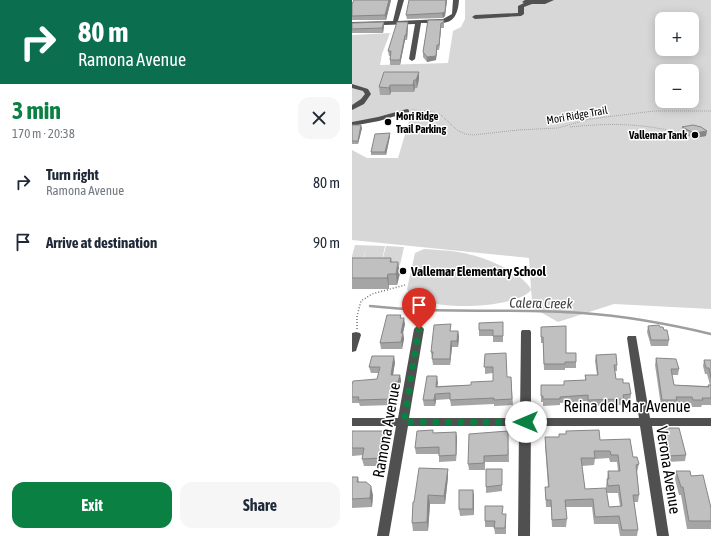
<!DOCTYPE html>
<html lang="en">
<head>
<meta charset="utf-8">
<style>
  body { margin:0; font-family:"Asap Condensed",sans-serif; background:#f6f6f7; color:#1f2937; height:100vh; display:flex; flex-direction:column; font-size:15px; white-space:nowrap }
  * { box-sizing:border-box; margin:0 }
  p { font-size:13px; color:#747a83 }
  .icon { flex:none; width:22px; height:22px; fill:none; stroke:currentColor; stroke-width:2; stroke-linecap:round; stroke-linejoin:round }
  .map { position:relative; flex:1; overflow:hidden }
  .sheet { display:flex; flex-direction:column; background:#fff; width:352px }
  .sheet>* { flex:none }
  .top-card { background:#0b6e4f; color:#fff; overflow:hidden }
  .controls { position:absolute; left:303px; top:12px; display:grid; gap:8px }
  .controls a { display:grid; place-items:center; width:44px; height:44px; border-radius:8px; background:#fff; box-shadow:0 2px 10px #0003; font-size:20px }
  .pin { position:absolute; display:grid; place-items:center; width:34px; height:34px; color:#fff; margin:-41px -17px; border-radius:50% 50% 50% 0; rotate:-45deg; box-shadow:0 0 4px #0007 }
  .pin .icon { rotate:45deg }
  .me { position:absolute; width:44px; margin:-22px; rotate:270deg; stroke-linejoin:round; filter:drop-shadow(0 0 3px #0008) }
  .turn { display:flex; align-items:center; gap:14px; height:84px; padding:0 12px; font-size:18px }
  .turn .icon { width:52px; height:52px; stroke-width:2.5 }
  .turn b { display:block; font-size:28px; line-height:34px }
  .round { display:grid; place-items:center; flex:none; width:42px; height:42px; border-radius:12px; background:#f6f6f7 }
  .overview { display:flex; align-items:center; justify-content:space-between; height:68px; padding:0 12px }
  h1 { font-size:24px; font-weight:700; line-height:30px; color:#0b8043 }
  .action { display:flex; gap:8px; margin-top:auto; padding:8px 12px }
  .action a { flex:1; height:46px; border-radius:12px; background:#0b8043; color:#fff; font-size:16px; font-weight:700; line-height:46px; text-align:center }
  .action a+a { background:#f6f6f7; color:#1f2937 }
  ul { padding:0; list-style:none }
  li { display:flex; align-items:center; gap:12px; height:60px; padding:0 12px }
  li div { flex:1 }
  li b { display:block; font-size:15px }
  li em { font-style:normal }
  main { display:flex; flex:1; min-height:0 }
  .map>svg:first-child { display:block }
  .green { fill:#d7d7d7; fill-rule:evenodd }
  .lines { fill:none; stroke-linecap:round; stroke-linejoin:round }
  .stream { stroke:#9e9e9e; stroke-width:2.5 }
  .path-far1 { stroke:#727272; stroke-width:1; stroke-dasharray:0.5 1.5; stroke-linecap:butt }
  .path { stroke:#727272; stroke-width:1.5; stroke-dasharray:1 2; stroke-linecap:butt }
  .minor { fill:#505050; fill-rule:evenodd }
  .wall { fill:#a5a5a5; fill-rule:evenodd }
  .shaded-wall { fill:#868686 }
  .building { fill:#c0c0c0; stroke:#868686; fill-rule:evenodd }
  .route { stroke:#0b8043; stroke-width:7; stroke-dasharray:0 12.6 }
  .poi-dot { fill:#000; stroke:#fff; stroke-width:1.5 }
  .labels { text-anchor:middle; stroke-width:3; stroke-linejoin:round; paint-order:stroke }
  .far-street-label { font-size:11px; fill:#000; stroke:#fff }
  .far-poi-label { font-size:11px; font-weight:bold; fill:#000; stroke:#fff; text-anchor:start }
  .poi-label { font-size:13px; font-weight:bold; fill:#000; stroke:#fff; text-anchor:start }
  .water-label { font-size:14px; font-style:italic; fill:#3f3f3f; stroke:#fff }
  .near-street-label { font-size:16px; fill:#000; stroke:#fff }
</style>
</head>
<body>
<main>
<section class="sheet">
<div class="top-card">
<div class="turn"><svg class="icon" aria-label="right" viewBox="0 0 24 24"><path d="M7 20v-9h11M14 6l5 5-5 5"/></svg><div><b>80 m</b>Ramona Avenue</div></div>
</div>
<div class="overview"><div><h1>3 min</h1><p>170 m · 20:38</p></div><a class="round"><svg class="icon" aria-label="close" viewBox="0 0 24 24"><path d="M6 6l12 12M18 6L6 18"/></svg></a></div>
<ul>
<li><svg class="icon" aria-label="right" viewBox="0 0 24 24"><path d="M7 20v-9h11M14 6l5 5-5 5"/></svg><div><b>Turn right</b><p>Ramona Avenue</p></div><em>80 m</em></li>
<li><svg class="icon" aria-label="arrive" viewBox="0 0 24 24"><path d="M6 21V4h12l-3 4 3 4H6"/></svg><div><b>Arrive at destination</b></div><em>90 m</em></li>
</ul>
<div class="action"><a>Exit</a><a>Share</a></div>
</section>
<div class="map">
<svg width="359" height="536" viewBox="0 0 359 536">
  <rect width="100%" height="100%" fill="#fff"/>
  <g class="green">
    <path d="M113 0H359V309L262 304 206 322 181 308 179 290C166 309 65 314 55 289L63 253 72 249C83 250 95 250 106 252 127 255 168 270 179 289L177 258 0 240V150L15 158H46L57 121 56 112 58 110 0 124V35L38 33 30 54 28 65 96 63 101 31 109 27 113 19ZM310 19H340V49H310ZM310 71H340V101H310Z"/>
    <polygon points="3,245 33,246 29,265 10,265 14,249 9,265 0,265 0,256"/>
    <polygon points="34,246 52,247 48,265 29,265"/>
  </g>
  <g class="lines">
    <path class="stream" d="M18 306C89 314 159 308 230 313 274 316 317 324 359 334"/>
    <g class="path-far1">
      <polyline points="60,110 76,111 88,114 105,130 113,134 121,135 166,130 206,128 238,119 302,111 359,111"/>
      <path d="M218 127C255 123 291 123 327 133"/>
    </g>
    <polyline class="path" points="5,329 5,316 9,301 20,294 53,285"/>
    <g class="minor">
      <path d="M46 0H52L46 21 91 19 100 14 101 0H107C105 28 91 23 69 23L63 59 60 61 57 59 63 24 0 26V22L41 21Z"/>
      <polygon points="173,0 202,0 193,4 180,4 172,7 172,14 169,16 123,19 120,17 123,15 166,13 166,6 172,3 170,2"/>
      <polygon points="0,84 16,89 19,94 12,104 0,110 0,105 9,99 13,94 11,91 0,88"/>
      <polygon points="55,109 57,110 57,112 27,121 0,126 0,122 26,117"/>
      <polygon points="67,326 70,327 72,329 57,418 168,418 169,332 170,330 178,330 179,332 179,418 287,418 275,338 276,336 284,336 298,418 359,418 359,426 300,426 317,536 305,536 288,426 179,426 178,536 166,536 167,426 56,426 37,536 25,536 44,426 0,426 0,418 46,418 62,329 64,327"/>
      <polygon points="4,332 8,333 9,335 4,351 0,352 0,333"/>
    </g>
  </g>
  <g class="wall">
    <polygon points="2,0 39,0 34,20 0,20 0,4"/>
    <polygon points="95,0 93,16 91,18 55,19 54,15"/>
    <polygon points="76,20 92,20 92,28 89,28 87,50 85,50 84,60 75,62 71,57 71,52"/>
    <polygon points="0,23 32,26 31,33 0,33"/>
    <polygon points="56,26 55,40 53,40 48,65 38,65 38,56 37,56 36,51"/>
    <polygon points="67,72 67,79 65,88 63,88 62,92 39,92 38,95 28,95 27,87"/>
    <polygon points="0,125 10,128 6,144 0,144"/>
    <polygon points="330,127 354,136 342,138 329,133"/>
    <polygon points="38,133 38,136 34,155 19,155 19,152"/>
    <polygon points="0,258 39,258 40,262 48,273 45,285 37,285 37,289 0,289"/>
    <polygon points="49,318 53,324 51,333 52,339 50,349 29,349 28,343"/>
    <polygon points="296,326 308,327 312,330 317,340 316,346 299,346 295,332"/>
    <polygon points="189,327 214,353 224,362 224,368 213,368 213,370 192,370 191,343 189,343"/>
    <polygon points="151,328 151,342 141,342 141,336 127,336 127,330"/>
    <polygon points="100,331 106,331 107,337 106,347 100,347 98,365 81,365 79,352"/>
    <polygon points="133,354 155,377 159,377 161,405 142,406 142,404 99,406 98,399 84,400 83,406 72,406 71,400 86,383 85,386 119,385 141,381 141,373 133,374"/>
    <polygon points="244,355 265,365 265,371 263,371 264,379 271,383 279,394 278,401 272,401 271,405 236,406 235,401 208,403 208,405 191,406 191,402 189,402 189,385 212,385 212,381 233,380 233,375 245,375 243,361"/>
    <polygon points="304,358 327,369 326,375 320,375 322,385 356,386 356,385 358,385 355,374 353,374 351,366 352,360 359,360 359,405 350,405 349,407 340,407 339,403 324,403 324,406 309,406 303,365"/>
    <polygon points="43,362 41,375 48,375 49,381 47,388 44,388 41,405 8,406 7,403 0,403 0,385 25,379 27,373 19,373 17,367"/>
    <polygon points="310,428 334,455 333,461 315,462 309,435"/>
    <polygon points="0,431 33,439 29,466 12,466 10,459 11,455 0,456"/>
    <polygon points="156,431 157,462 133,462 133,470 117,470 116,464"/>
    <path d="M214 431 248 440 281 457 287 464 285 472 287 495 286 502H282L286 530 285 536H268L266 524H242L240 507H214L215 519 214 527H200L199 507H194L193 487H196L193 445V437H207L214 434ZM257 458 258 462H265L266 471H256L254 487 255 493H266L268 506 257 507 233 489 230 466 242 465 243 459Z"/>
    <polygon points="104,432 105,438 104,461 87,462 87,454 64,454 63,448 81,433"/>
    <polygon points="96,469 96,477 93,504 78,504 76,531 61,531 60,523 62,502"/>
    <polygon points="150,469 150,491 134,493 134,487"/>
    <polygon points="324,471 339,476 359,508 359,529 335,529 329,495 327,495 323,479"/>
    <polygon points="0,477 6,477 7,482 21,495 20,507 0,508"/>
    <polygon points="121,490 122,515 108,516 107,509"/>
    <polygon points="151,514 154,520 154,534 143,534 142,527 133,527 133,521"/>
  </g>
  <g class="shaded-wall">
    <polygon points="37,0 39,0 34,20 33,15"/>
    <polygon points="94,0 95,0 93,16 91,18 90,13"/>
    <polygon points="32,22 32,26 31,33 30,28"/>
    <polygon points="56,22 56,26 55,40 54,35"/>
    <polygon points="89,23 89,28 87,50 87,45"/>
    <polygon points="53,35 53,40 48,65 48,60"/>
    <polygon points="85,45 85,50 84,60 75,62 75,57"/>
    <polygon points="67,72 67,79 65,88 64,80"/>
    <polygon points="62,80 63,88 62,92 61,85"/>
    <polygon points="38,85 39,92 38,95 37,88"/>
    <polygon points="9,125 10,128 6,144 6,141"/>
    <polygon points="355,131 354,136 342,138 342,133"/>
    <polygon points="38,133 38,136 34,155 33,152"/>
    <polygon points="46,262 48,273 45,285 44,274"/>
    <polygon points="36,274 37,285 37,289 35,278"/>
    <polygon points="52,318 53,324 51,333 52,339 50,349 49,333"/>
    <polygon points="106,331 107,337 106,347 105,341"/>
    <polygon points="99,341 100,347 98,365 98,359"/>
    <polygon points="42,356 43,362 40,381 39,375"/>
    <polygon points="48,375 49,381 47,388 46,382"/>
    <polygon points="85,376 86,383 84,393 84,387"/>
    <polygon points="43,382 44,388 41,405 40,399"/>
    <polygon points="83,394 84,400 83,406 82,400"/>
    <polygon points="31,431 33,439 29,466 28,458"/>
    <polygon points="104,432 105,438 104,461"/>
    <polygon points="96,469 96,477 93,504 92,496"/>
    <polygon points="19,486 21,495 20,507 18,498"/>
    <polygon points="121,490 122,496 122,515 121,509"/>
    <polygon points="76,495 78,504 76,531 75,522"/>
  </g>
  <g class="building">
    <polygon points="2,0 37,0 33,15 0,16 0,4"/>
    <polygon points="57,0 94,0 93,12 90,13 54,15"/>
    <polygon points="76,20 92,20 91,23 89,23 87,45 85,45 84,56 75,57 71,52"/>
    <polygon points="32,22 30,28 0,29 0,23"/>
    <polygon points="45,22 56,22 54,35 53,35 48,60 38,60 39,51 36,51"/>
    <polygon points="32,72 67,72 64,80 62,80 61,85 38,85 37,88 27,87"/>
    <polygon points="0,125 9,125 6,141 0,141"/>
    <polygon points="341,125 349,127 355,131 342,133 330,127"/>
    <polygon points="38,133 33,152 19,152 23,134"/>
    <polygon points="0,258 39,258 38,262 46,262 44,274 36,274 35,278 0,278"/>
    <polygon points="35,315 49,315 48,318 52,318 49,333 51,333 49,342 28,343"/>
    <polygon points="151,322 151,336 141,336 141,330 127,330 127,323"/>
    <polygon points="99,324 98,331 106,331 105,341 99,341 98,359 80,359 81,352 79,352 82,325"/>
    <polygon points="307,325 308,327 311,327 312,330 315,330 317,340 299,340 296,326"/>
    <polygon points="214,326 214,353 224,353 224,362 213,362 213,364 192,364 191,337 189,337 189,327"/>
    <polygon points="154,353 155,377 159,377 160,399 142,400 142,398 98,400 98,393 83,394 82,400 71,400 75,376 85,376 84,387 119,385 119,382 141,381 141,367 132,367 133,354"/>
    <polygon points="264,354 265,365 262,365 264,379 271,379 271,383 277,383 279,394 271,395 272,399 236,400 236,395 208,397 208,399 191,399 191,396 189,396 189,385 212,385 212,381 234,380 233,375 246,375 244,355"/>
    <polygon points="20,356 42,356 39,375 48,375 46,382 43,382 40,399 6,400 7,397 0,397 0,385 1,381 25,379 28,367 17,367"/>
    <polygon points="304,358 324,359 327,369 319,369 322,385 357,387 356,385 359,385 359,398 350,398 351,400 341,400 340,397 324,397 325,400 310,400"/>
    <polygon points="352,360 359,360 359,378 357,368 354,368"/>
    <polygon points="310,428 327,428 334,455 316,456"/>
    <polygon points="81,430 81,433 104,432 104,455 87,456 87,447 63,448 65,431"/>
    <path d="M247 430 248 440 278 439 281 457H285L287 464 284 465 287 495H281L286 530H270L267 516 243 517 241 499 213 500 215 519 200 520 199 500H194L193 487H197L193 437H207V434H214V431ZM242 451H258L259 455H266L268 471H256L257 479H255L256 486 267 485 270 506 257 507 254 488 233 489 229 458H243Z"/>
    <polygon points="0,431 31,431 28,458 10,459 12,448 0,448"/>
    <polygon points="156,431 156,455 132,456 132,463 116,464 117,434"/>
    <polygon points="67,468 96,469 92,496 76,495 75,522 60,523 61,502 62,502"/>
    <polygon points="134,469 150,469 150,485 134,487"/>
    <polygon points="324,471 338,471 339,476 351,475 359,508 359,521 337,521 331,487 329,487"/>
    <polygon points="0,477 6,477 5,482 14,482 19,486 18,498 0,499"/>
    <rect x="107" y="490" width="14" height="19"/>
    <polygon points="133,506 151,506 150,514 154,514 153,528 142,528 143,521 133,521"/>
  </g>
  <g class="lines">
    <polyline class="route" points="67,329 52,422 174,422"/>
  </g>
  <g class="poi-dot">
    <circle cx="36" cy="122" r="4"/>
    <circle cx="343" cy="135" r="4"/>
    <circle cx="51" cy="271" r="4"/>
  </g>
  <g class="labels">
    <g class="far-street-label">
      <text transform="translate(225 115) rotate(-10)" y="4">Mori Ridge Trail</text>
    </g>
    <g class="far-poi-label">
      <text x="44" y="120">Mori Ridge<tspan x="44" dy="13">Trail Parking</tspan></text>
      <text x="335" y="139" text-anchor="end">Vallemar Tank</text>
    </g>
    <g class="poi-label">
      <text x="59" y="276">Vallemar Elementary School</text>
    </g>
    <g class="water-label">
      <text transform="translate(189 303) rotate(1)" y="5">Calera Creek</text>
    </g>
    <g class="near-street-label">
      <text x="275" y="412">Reina del Mar Avenue</text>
      <text transform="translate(34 430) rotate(-80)" y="6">Ramona Avenue</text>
      <text transform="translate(317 470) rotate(81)" y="6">Verona Avenue</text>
    </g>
  </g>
</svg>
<div class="controls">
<a>+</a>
<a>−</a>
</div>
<div class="pin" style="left:67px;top:329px;background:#d93025"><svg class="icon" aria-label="arrive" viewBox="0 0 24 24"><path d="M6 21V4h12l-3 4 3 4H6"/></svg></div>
<svg class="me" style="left:174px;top:422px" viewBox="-20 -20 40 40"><circle r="19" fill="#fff"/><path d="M0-13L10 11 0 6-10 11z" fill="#0b8043"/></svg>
</div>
</main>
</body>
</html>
